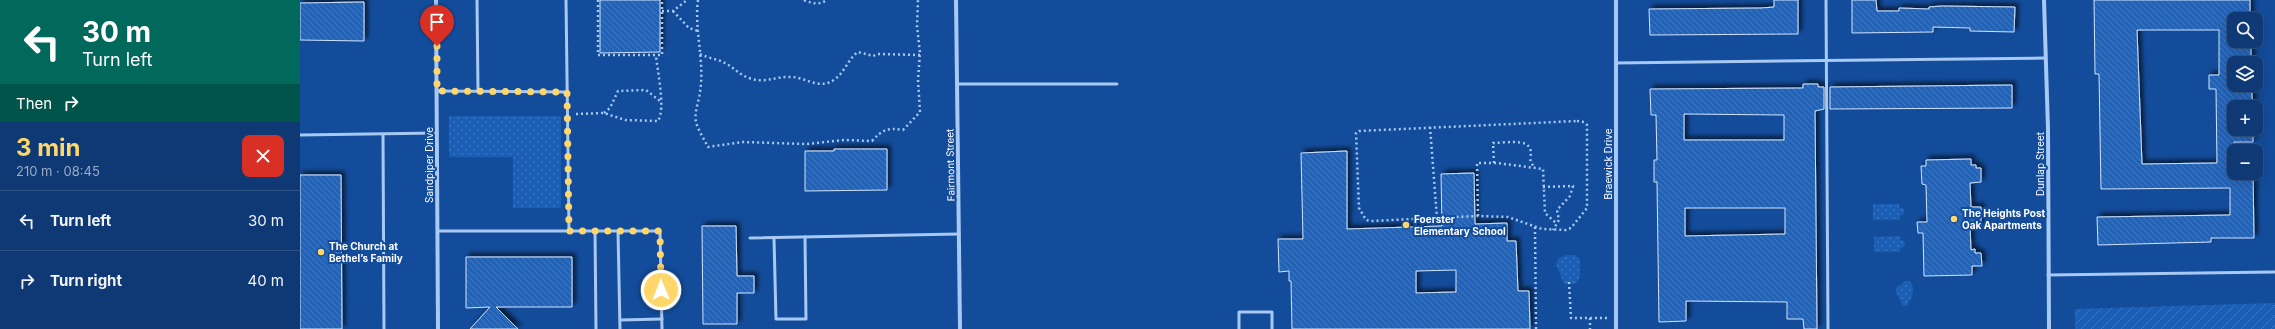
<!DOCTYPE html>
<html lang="en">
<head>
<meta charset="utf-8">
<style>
  body { margin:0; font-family:Inter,sans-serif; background:#174079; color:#f1f3f6; height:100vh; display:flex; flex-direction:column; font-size:15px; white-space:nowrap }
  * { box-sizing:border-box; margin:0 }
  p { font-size:13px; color:#9bacc5 }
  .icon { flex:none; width:22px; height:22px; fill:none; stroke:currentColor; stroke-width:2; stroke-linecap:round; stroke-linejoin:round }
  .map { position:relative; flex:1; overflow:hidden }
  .sheet { display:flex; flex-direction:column; background:#0e3974; width:300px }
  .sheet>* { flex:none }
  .banner { background:#00695c; color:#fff; overflow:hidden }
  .buttons { position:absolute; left:1927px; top:12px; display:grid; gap:8px }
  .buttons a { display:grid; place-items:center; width:36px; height:36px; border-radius:8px; background:#0e3974; box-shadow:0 4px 16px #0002,0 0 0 1px #2e5386; font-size:20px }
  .pin { position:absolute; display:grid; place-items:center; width:34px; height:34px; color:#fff; margin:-41px -17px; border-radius:50% 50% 50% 0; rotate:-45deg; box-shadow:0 0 4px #0007 }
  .pin .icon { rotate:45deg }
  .me { position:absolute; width:44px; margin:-22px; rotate:359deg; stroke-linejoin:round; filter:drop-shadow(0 0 3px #0008) }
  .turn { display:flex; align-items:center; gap:14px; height:84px; padding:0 16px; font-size:18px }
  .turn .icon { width:52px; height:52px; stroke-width:2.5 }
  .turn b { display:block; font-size:28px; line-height:34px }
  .then { display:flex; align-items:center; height:38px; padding:0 16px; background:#0003; gap:8px; font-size:15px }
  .round { display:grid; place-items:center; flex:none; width:42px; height:42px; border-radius:8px; background:#174079 }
  .overview { display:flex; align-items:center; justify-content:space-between; height:68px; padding:0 16px }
  h1 { font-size:24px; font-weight:700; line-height:30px; color:#ffd66a }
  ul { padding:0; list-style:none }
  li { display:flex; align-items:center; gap:12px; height:60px; padding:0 16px; border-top:1px solid #2e5386 }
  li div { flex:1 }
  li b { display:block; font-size:15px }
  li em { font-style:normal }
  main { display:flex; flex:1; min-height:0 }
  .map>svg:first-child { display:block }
  .grass { fill:url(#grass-dots) }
  .garden { fill:url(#garden-furrows) }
  .building { fill:url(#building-back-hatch); stroke:#cfe3fd; fill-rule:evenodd; filter:url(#shadow) }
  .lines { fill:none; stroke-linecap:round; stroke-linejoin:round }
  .path { stroke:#a7c9f4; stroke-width:2.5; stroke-dasharray:2 3; stroke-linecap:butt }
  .service { stroke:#a7c9f4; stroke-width:3 }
  .minor { stroke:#a7c9f4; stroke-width:4 }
  .route { stroke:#ffd66a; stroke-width:7; stroke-dasharray:0 12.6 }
  .poi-dot { fill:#ffd66a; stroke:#134c9b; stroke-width:1.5 }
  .labels { text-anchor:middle; stroke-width:4; stroke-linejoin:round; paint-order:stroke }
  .street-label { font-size:10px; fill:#fff; stroke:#134c9b }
  .poi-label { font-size:10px; font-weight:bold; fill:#fff; stroke:#134c9b; text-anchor:start }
</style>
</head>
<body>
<main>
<section class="sheet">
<div class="banner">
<div class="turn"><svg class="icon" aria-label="left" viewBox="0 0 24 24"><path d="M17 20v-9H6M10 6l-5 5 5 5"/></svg><div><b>30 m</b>Turn left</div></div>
<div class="then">Then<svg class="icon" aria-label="right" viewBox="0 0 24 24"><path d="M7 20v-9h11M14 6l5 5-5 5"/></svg></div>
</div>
<div class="overview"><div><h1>3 min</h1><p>210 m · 08:45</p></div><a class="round" style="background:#d93025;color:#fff"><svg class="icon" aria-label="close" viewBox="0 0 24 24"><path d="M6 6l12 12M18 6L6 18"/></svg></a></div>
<ul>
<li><svg class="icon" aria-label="left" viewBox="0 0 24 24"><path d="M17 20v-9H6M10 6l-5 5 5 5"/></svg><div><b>Turn left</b></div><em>30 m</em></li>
<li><svg class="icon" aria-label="right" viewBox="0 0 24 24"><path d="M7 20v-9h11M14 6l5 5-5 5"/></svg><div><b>Turn right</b></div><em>40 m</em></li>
</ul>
</section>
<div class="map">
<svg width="1975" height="329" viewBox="0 0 1975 329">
  <defs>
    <pattern id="grass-dots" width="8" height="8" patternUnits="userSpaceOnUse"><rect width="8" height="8" fill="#1b5eb5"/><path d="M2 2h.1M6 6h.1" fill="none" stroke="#3d76c0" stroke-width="1.8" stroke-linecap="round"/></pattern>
    <pattern id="garden-furrows" width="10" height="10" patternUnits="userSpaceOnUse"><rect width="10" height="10" fill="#1b5eb5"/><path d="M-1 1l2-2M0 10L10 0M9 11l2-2" fill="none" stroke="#3d76c0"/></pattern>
    <pattern id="building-back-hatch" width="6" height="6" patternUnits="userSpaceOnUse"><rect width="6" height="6" fill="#2163ba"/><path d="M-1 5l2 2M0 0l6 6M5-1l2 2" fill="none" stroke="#427ac4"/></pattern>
    <filter id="shadow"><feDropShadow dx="3.5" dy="-3.5" stdDeviation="2" flood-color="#0009"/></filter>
  </defs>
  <rect width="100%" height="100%" fill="#134c9b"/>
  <g class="grass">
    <polygon points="149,116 261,116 261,208 213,208 213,157 149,157"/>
    <polygon points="1573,204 1599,204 1599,207 1604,209 1604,214 1600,216 1600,220 1573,220"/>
    <polygon points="1600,236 1600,239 1605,243 1605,246 1600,249 1600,252 1574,252 1574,237"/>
    <polygon points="1266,255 1275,255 1280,259 1280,277 1275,284 1264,284 1256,264 1259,258"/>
    <path d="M1605 281H1609C1617 289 1612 297 1607 306H1603L1596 292V288Z"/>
  </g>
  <polygon class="garden" points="1975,303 1975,329 1775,329 1775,309"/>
  <g class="building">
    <polygon points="300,0 360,0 360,52 300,53"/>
    <polygon points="1474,0 1498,0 1498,34 1350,35 1349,9 1461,8 1474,7"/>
    <polygon points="1552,0 1576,0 1577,11 1599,11 1599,8 1629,9 1629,7 1641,6 1715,7 1714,32 1670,31 1670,28 1633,27 1633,32 1552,33"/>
    <path d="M1794 0H1950V19H1934V41H1951V63H1934V85H1951L1953 107H1934V129H1953V142H1934V173H1953L1954 238H1911V242L1798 245 1797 217 1930 215V188L1801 189 1799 74H1795ZM1837 30H1919V75H1909V89H1916L1917 163 1842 164Z"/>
    <polygon points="64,2 64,41 0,40 0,3"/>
    <path d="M1503 84H1518V87H1524V109L1515 111 1517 329H1504L1503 319H1487V302L1386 301V321L1359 322 1357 182H1354V160H1357L1356 115H1351L1350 89 1503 88ZM1384 114 1484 115V140H1384ZM1385 208H1485V234L1385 236Z"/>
    <polygon points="1712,85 1712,108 1530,109 1530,87"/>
    <polygon points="534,149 587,149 587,190 505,191 505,151 534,151"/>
    <path d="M1047 151V229L1142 226 1141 174 1174 173 1175 224 1207 223V241H1216L1218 291H1229L1230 329H992L991 281H989V271L979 272 978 239H1003L1001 153ZM1156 270V292L1116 293V271Z"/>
    <polygon points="1671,159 1671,165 1676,165 1676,168 1681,168 1681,182 1670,183 1671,207 1681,207 1681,226 1670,226 1671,250 1675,249 1675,253 1681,253 1682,266 1672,266 1672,275 1624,276 1623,233 1618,233 1617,222 1627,222 1626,185 1622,184 1621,166 1626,166 1626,160"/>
    <polygon points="0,175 41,175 42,329 0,329"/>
    <polygon points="402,226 436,226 437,276 454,276 454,293 437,293 437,324 403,324"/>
    <polygon points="166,257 272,257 272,307 196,307 218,329 170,329 190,307 166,308"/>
  </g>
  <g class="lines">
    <g class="path">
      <polyline points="298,0 298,55 362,55 362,0"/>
      <path d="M398 0C394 30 405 61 400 92 399 101 394 112 396 122 398 130 404 139 408 147L442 142 507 144 544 140 572 141C582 130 588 127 603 130L620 112 618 80 620 53 617 26 618 0"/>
      <path d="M504 0C513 4 519 5 527 0"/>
      <polyline points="362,11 373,11 387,0"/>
      <polyline points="373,11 389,28 398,31"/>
      <path d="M400 54C408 58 416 59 423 62 434 67 440 76 452 79 466 83 477 76 491 77 506 77 520 91 535 79 545 72 548 59 558 52L573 56 578 54 620 55"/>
      <polyline points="304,113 310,108 318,91 346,90 360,101"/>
      <path d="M276 114 304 113 325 120 358 121C366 108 357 70 356 55"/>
      <polygon points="1277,121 1284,122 1287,125 1287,208 1271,228 1266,230 1242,229 1208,217 1178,216 1071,221 1066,220 1059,208 1056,133 1059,131"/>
      <polyline points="1130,127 1137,218"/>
      <path d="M1194 163 1193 143C1209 143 1236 136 1230 159L1234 168"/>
      <polyline points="1243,187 1273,186 1270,196 1257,210 1259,220 1253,230"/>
      <polyline points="1178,216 1177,163 1197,163 1243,169 1245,213 1256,223"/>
      <polyline points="1681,216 1702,216"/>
      <polyline points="1235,227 1236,329"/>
      <polyline points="1269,282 1271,318 1309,318"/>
      <polyline points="1290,318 1290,329"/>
    </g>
    <g class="service">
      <polyline points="177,0 178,91"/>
      <polyline points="266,0 269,231"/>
      <polyline points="1526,0 1528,329"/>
      <polyline points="1316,63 1745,58"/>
      <polyline points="657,84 817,84"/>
      <polyline points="137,91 267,92"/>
      <polyline points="0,135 137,133"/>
      <polyline points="83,135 84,329"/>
      <polyline points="138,231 360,231 362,329"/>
      <polyline points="295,231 296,329"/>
      <polyline points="318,231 320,329"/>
      <polyline points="450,238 659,234"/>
      <polyline points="474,238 476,319 506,319 505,237"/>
      <polyline points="1748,275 1975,272"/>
      <polyline points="320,320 362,319"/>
      <polyline points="939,329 939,312 972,312 972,329"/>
    </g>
    <g class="minor">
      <polyline points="136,0 138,329"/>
      <polyline points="656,0 660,329"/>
      <polyline points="1744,0 1748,129 1749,329"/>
      <polyline points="1316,329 1316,0"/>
    </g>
  </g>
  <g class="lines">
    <polyline class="route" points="137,46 137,91 267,92 269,231 360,231 361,290"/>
  </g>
  <g class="poi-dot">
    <circle cx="1654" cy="219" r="4"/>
    <circle cx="1106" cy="225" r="4"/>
    <circle cx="21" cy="252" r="4"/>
  </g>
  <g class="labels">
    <g class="street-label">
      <text transform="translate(1308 164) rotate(-90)" y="4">Braewick Drive</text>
      <text transform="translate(1740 164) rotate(-90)" y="4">Dunlap Street</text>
      <text transform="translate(129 165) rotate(-90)" y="4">Sandpiper Drive</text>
      <text transform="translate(650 165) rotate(-91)" y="4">Fairmont Street</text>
    </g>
    <g class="poi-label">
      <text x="1662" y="217">The Heights Post<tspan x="1662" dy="12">Oak Apartments</tspan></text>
      <text x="1114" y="223">Foerster<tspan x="1114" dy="12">Elementary School</tspan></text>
      <text x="29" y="250">The Church at<tspan x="29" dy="12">Bethel’s Family</tspan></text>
    </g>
  </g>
</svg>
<div class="buttons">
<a><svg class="icon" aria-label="search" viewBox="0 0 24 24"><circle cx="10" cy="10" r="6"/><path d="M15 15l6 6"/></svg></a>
<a><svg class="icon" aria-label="layers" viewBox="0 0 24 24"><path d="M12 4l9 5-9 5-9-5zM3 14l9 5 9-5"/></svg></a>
<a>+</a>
<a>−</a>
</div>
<div class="pin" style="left:137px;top:46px;background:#d93025"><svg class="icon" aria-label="arrive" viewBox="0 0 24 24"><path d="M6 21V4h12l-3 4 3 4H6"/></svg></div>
<svg class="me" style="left:361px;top:290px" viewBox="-20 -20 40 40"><circle r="17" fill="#ffd66a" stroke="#fff" stroke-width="3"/><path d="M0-11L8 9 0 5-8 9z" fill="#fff"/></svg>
</div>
</main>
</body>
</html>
